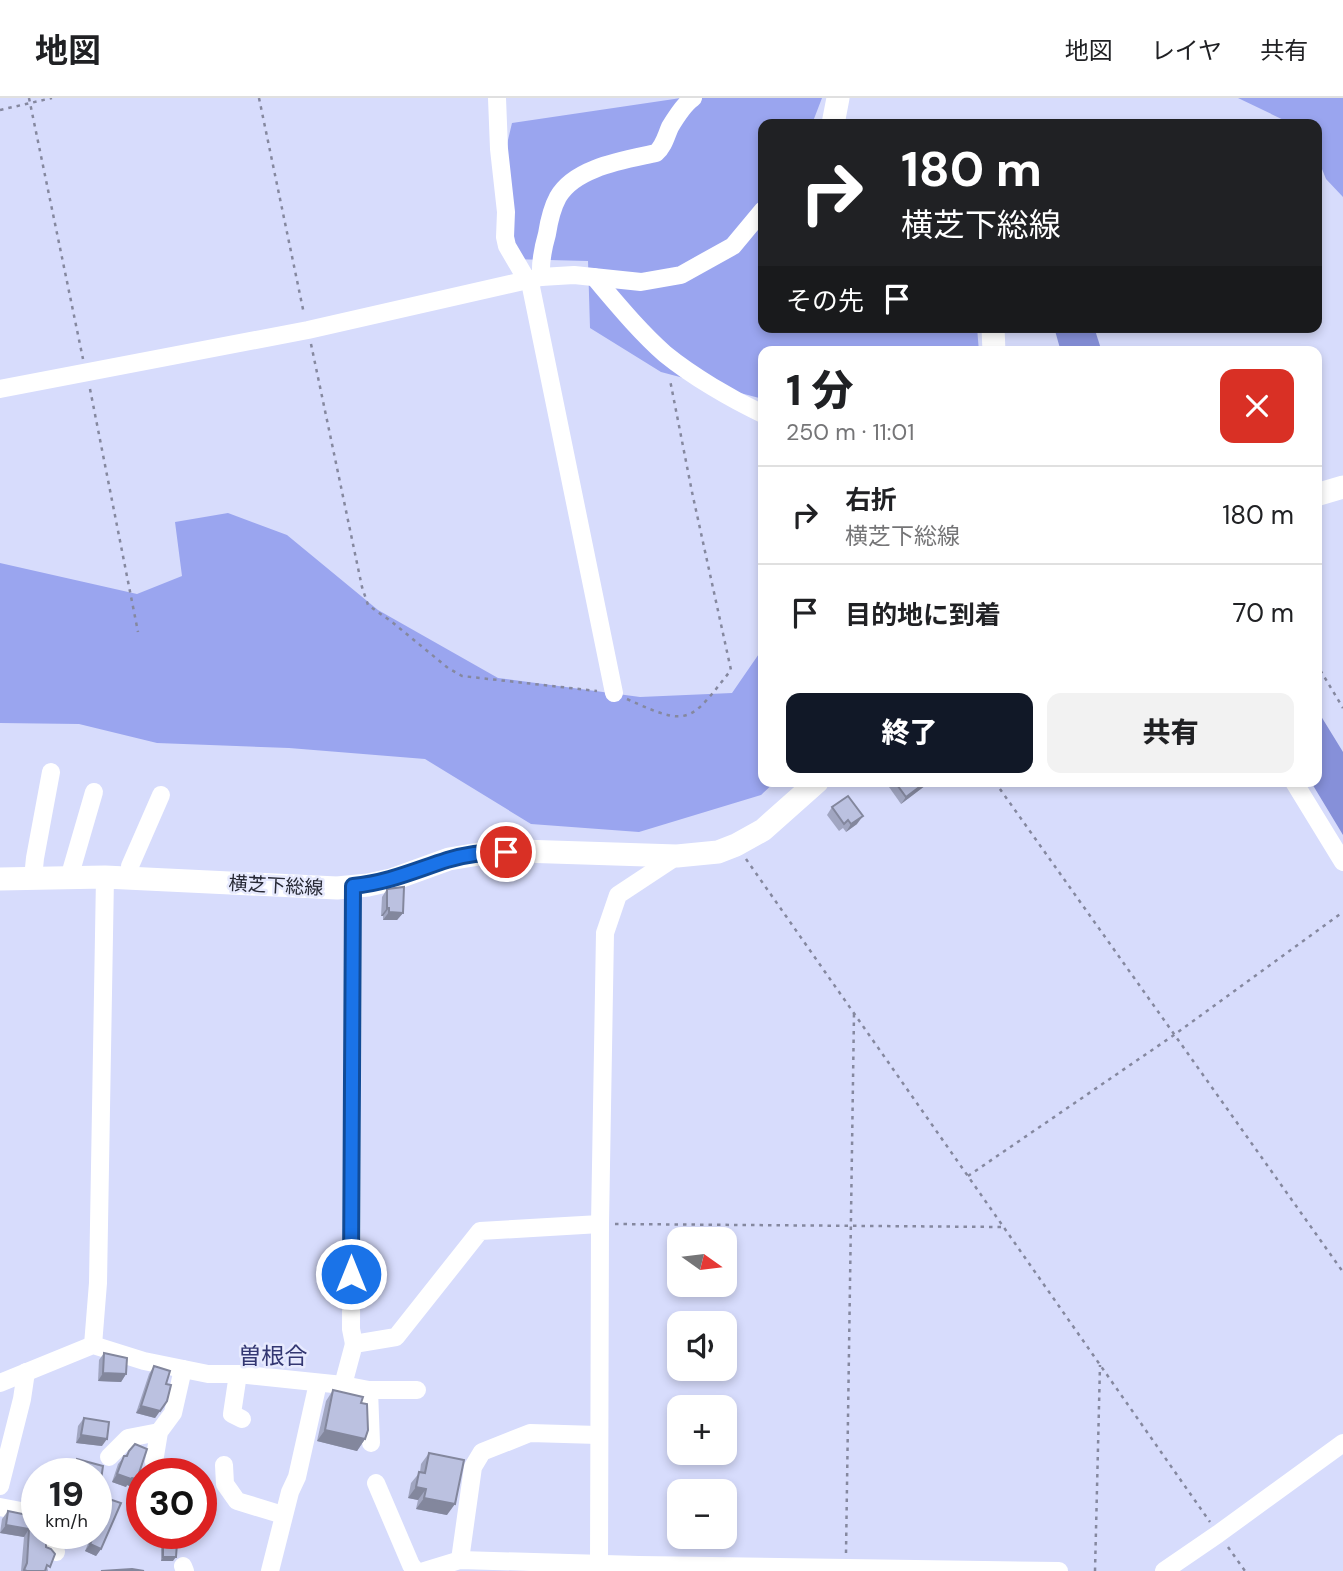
<!DOCTYPE html>
<html lang="ja">
<head>
<meta charset="utf-8">
<style>
  body { margin:0; font-family:"DM Sans","Noto Sans JP",sans-serif; background:#f2f2f2; color:#202124; height:100vh; display:flex; flex-direction:column; font-size:26px; white-space:nowrap }
  * { box-sizing:border-box; margin:0 }
  p { font-size:23px; color:#757577 }
  .icon { flex:none; width:38px; height:38px; fill:none; stroke:currentColor; stroke-width:2; stroke-linecap:round; stroke-linejoin:round }
  .map { position:relative; flex:1; overflow:hidden }
  .panel { position:absolute; left:758px; top:248px; width:564px; height:441px; display:flex; flex-direction:column; background:#fff; border-radius:14px; box-shadow:0 4px 10px #0003 }
  .panel>* { flex:none }
  .hud { position:absolute; left:758px; top:21px; width:564px; height:214px; border-radius:14px; box-shadow:0 4px 10px #0003; background:#202124; color:#fff; overflow:hidden }
  .needle { width:46px; rotate:104deg }
  .fabs { position:absolute; left:667px; top:1129px; display:grid; gap:14px }
  .fabs a { display:grid; place-items:center; width:70px; height:70px; border-radius:14px; background:#fff; box-shadow:0 4px 10px #0003; font-size:35px }
  .speed { position:absolute; left:21px; top:1360px; display:flex; gap:14px; font-size:35px; font-weight:700; text-align:center }
  .speed>* { display:grid; place-content:center; width:91px; height:91px; border-radius:50%; background:#fff; box-shadow:0 4px 10px #0003; line-height:1 }
  .speed small { font-size:18px; font-weight:400 }
  .speed .limit { border:10px solid #d22; background:#fff; color:#111 }
  .pin { position:absolute; display:grid; place-items:center; width:60px; height:60px; color:#fff; margin:-30px; border:4px solid #fff; border-radius:50%; box-shadow:0 2px 7px #0007 }
  .me { position:absolute; width:77px; margin:-38px; rotate:0deg; stroke-linejoin:round; filter:drop-shadow(0 0 5px #0008) }
  .turn { display:flex; align-items:center; gap:24px; height:147px; padding:0 28px; font-size:32px }
  .turn .icon { width:91px; height:91px; stroke-width:2.5 }
  .turn b { display:block; font-size:49px; line-height:60px }
  .then { display:flex; align-items:center; height:66px; padding:0 28px; background:#0003; gap:14px; font-size:26px }
  .round { display:grid; place-items:center; flex:none; width:74px; height:74px; border-radius:14px; background:#f2f2f2 }
  .overview { display:flex; align-items:center; justify-content:space-between; height:119px; padding:0 28px }
  h1 { font-size:42px; font-weight:800; line-height:52px }
  .action { display:flex; gap:14px; margin-top:auto; padding:14px 28px }
  .action a { flex:1; height:80px; border-radius:14px; background:#111827; color:#fff; font-size:28px; font-weight:800; line-height:80px; text-align:center }
  .action a+a { background:#f2f2f2; color:#202124 }
  ul { padding:0; list-style:none }
  li { display:flex; align-items:center; gap:21px; height:98px; padding:0 28px; border-top:2px solid #e0e0e0 }
  li div { flex:1 }
  li b { display:block; font-size:26px }
  li em { font-style:normal }
  header { display:flex; align-items:center; gap:42px; box-sizing:border-box; height:98px; padding:0 35px; background:#fff; border-bottom:2px solid #e0e0e0 }
  header strong { font-size:33px }
  nav { display:flex; gap:38px; margin-inline-start:auto; font-size:24px }
  .map>svg:first-child { display:block }
  .forest { fill:#9aa5ef }
  .water { fill:#8690d9 }
  .lines { fill:none; stroke-linecap:round; stroke-linejoin:round }
  .path { stroke:#85889f; stroke-width:2.5; stroke-dasharray:3.5 5; stroke-linecap:butt }
  .minor { stroke:#fff; stroke-width:18 }
  .major { stroke:#fff; stroke-width:23 }
  .wall { fill:#a1a6c1 }
  .shaded-wall { fill:#83879d }
  .building { fill:#bbc1e0; stroke:#83879d; stroke-width:2 }
  .route-casing { stroke:#114b97; stroke-width:18 }
  .route { stroke:#1a73e8; stroke-width:12 }
  .labels { text-anchor:middle; stroke-width:5; stroke-linejoin:round; paint-order:stroke }
  .street-label { font-size:19px; fill:#272935; stroke:#e7eafe }
  .quarter-label { font-size:23px; fill:#333772; stroke:#e7eafe }
</style>
</head>
<body>
<header>
<strong>地図</strong>
<nav><a>地図</a><a>レイヤ</a><a>共有</a></nav>
</header>
<div class="map">
<svg width="1343" height="1473" viewBox="0 0 1343 1473">
  <rect width="100%" height="100%" fill="#d7dcfc"/>
  <g class="forest">
    <polygon points="681,0 822,0 812,26 763,26 763,229 977,229 979,254 763,254 763,301 661,274 590,230 588,163 510,161 499,80 512,25"/>
    <polygon points="1238,0 1343,0 1343,99 1326,81 1316,56 1316,26 1292,26"/>
    <polygon points="228,415 287,437 378,512 498,580 640,599 732,595 763,550 763,684 775,684 761,697 639,734 531,726 425,661 289,650 157,645 79,626 0,625 0,465 137,496 182,478 175,424"/>
  </g>
  <g class="water">
    <polygon points="1054,229 1094,229 1102,254 1061,254"/>
    <polygon points="1316,610 1343,654 1343,737 1311,684 1316,684"/>
  </g>
  <g class="lines">
    <g class="path">
      <polyline points="29,0 83,261"/>
      <polyline points="259,0 304,216"/>
      <polyline points="0,12 52,0"/>
      <polyline points="311,246 362,489 368,507 392,524 448,570 462,578 597,593"/>
      <polyline points="90,291 138,534"/>
      <polyline points="1316,565 1343,610"/>
      <path d="M627 601C690 630 690 624 731 572L692 394 670 282"/>
      <polyline points="995,684 1343,1174"/>
      <polyline points="746,761 1210,1424"/>
      <polyline points="968,1078 1174,937 1343,814"/>
      <polyline points="615,1126 1003,1129"/>
      <polyline points="1228,1449 1245,1473"/>
      <polyline points="846,1455 854,916"/>
      <polyline points="1095,1473 1100,1267"/>
    </g>
    <g class="minor">
      <polyline points="497,0 499,51 506,114 505,139 507,148 531,189 614,595"/>
      <path d="M541 179C540 164 543 150 547 136 549 123 552 110 558 99 575 69 625 62 656 55 664 48 666 38 670 29 676 19 684 6 693 0"/>
      <path d="M594 179C617 206 639 233 665 256 692 278 731 301 763 316"/>
      <polyline points="0,291 308,232 541,179 574,177 641,184 681,177 733,148 763,112"/>
      <polyline points="1294,684 1343,764"/>
      <polyline points="33,780 35,760 51,674"/>
      <polyline points="69,780 94,694"/>
      <polyline points="130,780 130,768 161,697"/>
      <polyline points="353,788 351,1231 354,1246"/>
      <polyline points="93,1247 98,1185 105,779"/>
      <polyline points="238,1276 232,1316 242,1321"/>
      <polyline points="0,1285 93,1247 144,1263 208,1276 238,1276 343,1287 354,1246 396,1239 480,1133 600,1126"/>
      <polyline points="343,1287 369,1292 417,1292"/>
      <polyline points="369,1292 371,1345"/>
      <polyline points="109,1359 128,1340 159,1334"/>
      <polyline points="224,1367 225,1386 237,1403 283,1417"/>
      <polyline points="157,1376 154,1364 159,1334 173,1315 183,1271"/>
      <polyline points="376,1385 411,1467 416,1473"/>
      <polyline points="0,1388 22,1301 26,1274"/>
      <polyline points="0,1409 37,1416"/>
      <polyline points="52,1435 56,1454"/>
      <polyline points="460,1462 473,1369 482,1354 530,1335 598,1337"/>
      <polyline points="599,1466 600,1126 605,835 618,797 677,758"/>
      <polyline points="183,1468 185,1473"/>
      <polyline points="270,1473 290,1394 297,1379 318,1285"/>
      <polyline points="424,1473 460,1462 639,1467 1059,1473"/>
      <polyline points="1164,1473 1218,1436 1343,1345"/>
    </g>
    <g class="major">
      <polyline points="833,26 838,0"/>
      <polyline points="993,229 994,254"/>
      <polyline points="1316,397 1343,389"/>
      <polyline points="0,781 105,779 337,790 368,787 391,782 449,761 491,754 521,753 677,758 718,754 736,747 763,732 817,684"/>
    </g>
  </g>
  <g class="wall">
    <polygon points="893,684 930,684 901,706 889,689"/>
    <polygon points="832,709 857,726 846,734 843,730 839,733 827,717"/>
    <polygon points="387,791 403,815 397,822 383,822 383,818 381,818 382,799"/>
    <polygon points="104,1255 126,1276 121,1284 98,1283 99,1262"/>
    <polygon points="154,1268 166,1286 167,1303 155,1320 136,1315 149,1276"/>
    <polygon points="333,1292 365,1341 357,1353 317,1343 326,1303"/>
    <polygon points="84,1320 102,1348 76,1345 78,1328"/>
    <polygon points="129,1353 132,1389 127,1387 126,1389 112,1384 118,1366"/>
    <polygon points="429,1355 447,1417 416,1411 418,1402 408,1400 411,1385 420,1374 421,1366"/>
    <polygon points="77,1361 103,1368 99,1396 96,1400 96,1376 70,1376 73,1367"/>
    <polygon points="109,1401 101,1451 96,1458 85,1453 90,1441 80,1438 81,1435 96,1435 104,1409"/>
    <polygon points="8,1413 37,1419 48,1473 21,1473 24,1439 0,1435 2,1421"/>
    <polygon points="163,1445 173,1463 161,1463 161,1449"/>
  </g>
  <g class="shaded-wall">
    <polygon points="926,684 930,684 901,706 906,699"/>
    <polygon points="863,718 857,726 846,734 851,726"/>
    <polygon points="387,810 389,810 383,818 381,818"/>
    <polygon points="389,814 403,815 397,822 383,822"/>
    <polygon points="103,1275 126,1276 121,1284 98,1283"/>
    <polygon points="141,1308 160,1313 155,1320 136,1315"/>
    <polygon points="325,1332 365,1341 357,1353 317,1343"/>
    <polygon points="81,1337 107,1341 102,1348 76,1345"/>
    <polygon points="117,1376 132,1380 137,1381 132,1389 127,1387 126,1389 112,1384"/>
    <polygon points="416,1389 426,1391 418,1402 408,1400"/>
    <polygon points="424,1400 455,1406 447,1417 416,1411"/>
    <polygon points="6,1427 29,1431 24,1439 0,1435"/>
    <polygon points="82,1435 94,1435 90,1441 80,1438"/>
    <polygon points="90,1446 101,1451 96,1458 85,1453"/>
    <polygon points="163,1459 176,1459 173,1463 161,1463"/>
  </g>
  <g class="building">
    <polygon points="895,684 926,684 906,699"/>
    <polygon points="848,698 863,718 851,726 848,722 844,726 832,709"/>
    <polygon points="404,789 403,815 389,814 389,810 387,810 387,791"/>
    <polygon points="104,1255 127,1260 126,1276 103,1275"/>
    <polygon points="154,1268 170,1273 166,1286 171,1287 167,1303 160,1313 141,1308"/>
    <polygon points="333,1292 363,1299 361,1305 367,1306 368,1332 365,1341 325,1332"/>
    <polygon points="84,1320 109,1324 107,1341 81,1337"/>
    <polygon points="135,1346 147,1351 137,1381 132,1380 131,1381 117,1376 124,1358 127,1358 129,1353"/>
    <polygon points="429,1355 464,1362 455,1406 424,1400 426,1391 416,1389 419,1374 425,1375"/>
    <polygon points="77,1361 103,1368 99,1396 96,1395 96,1376 83,1376 74,1373"/>
    <polygon points="109,1401 121,1405 101,1451 90,1446 95,1435 96,1435 96,1414 104,1416"/>
    <polygon points="8,1413 37,1419 37,1435 46,1435 46,1449 51,1451 55,1456 50,1469 47,1467 45,1473 27,1473 24,1472 27,1465 29,1431 6,1427"/>
    <polygon points="163,1445 177,1445 176,1459 163,1459"/>
    <polygon points="132,1471 144,1473 101,1473"/>
  </g>
  <g class="lines">
    <g class="route-casing">
      <path id="route" d="M351 1176 353 788C387 785 416 772 447 762 466 756 487 754 506 754"/>
    </g>
    <use href="#route" class="route"/>
  </g>
  <g class="labels">
    <g class="street-label">
      <text transform="translate(276 787) rotate(3)" y="7">横芝下総線</text>
    </g>
    <g class="quarter-label">
      <text x="273" y="1266">曽根合</text>
    </g>
  </g>
</svg>
<div class="fabs">
<a><svg class="needle" viewBox="-14 -14 28 28"><path d="M0-13l5 13h-10z" fill="#e53935"/><path d="M0 13l5-13h-10z" fill="#757577"/></svg></a>
<a><svg class="icon" aria-label="sound" viewBox="0 0 24 24"><path d="M4 9h4l5-4v14l-5-4H4zM17 9q2 3 0 6"/></svg></a>
<a>+</a>
<a>−</a>
</div>
<div class="speed"><div>19<small>km/h</small></div><div class="limit">30</div></div>
<div class="pin" style="left:506px;top:754px;background:#d93025"><svg class="icon" aria-label="arrive" viewBox="0 0 24 24"><path d="M6 21V4h12l-3 4 3 4H6"/></svg></div>
<svg class="me" style="left:351px;top:1176px" viewBox="-20 -20 40 40"><circle r="17" fill="#1a73e8" stroke="#fff" stroke-width="3"/><path d="M0-11L8 9 0 5-8 9z" fill="#fff"/></svg>
<div class="hud">
<div class="turn"><svg class="icon" aria-label="right" viewBox="0 0 24 24"><path d="M7 20v-9h11M14 6l5 5-5 5"/></svg><div><b>180 m</b>横芝下総線</div></div>
<div class="then">その先<svg class="icon" aria-label="arrive" viewBox="0 0 24 24"><path d="M6 21V4h12l-3 4 3 4H6"/></svg></div>
</div>
<section class="panel">
<div class="overview"><div><h1>1 分</h1><p>250 m · 11:01</p></div><a class="round" style="background:#d93025;color:#fff"><svg class="icon" aria-label="close" viewBox="0 0 24 24"><path d="M6 6l12 12M18 6L6 18"/></svg></a></div>
<ul>
<li><svg class="icon" aria-label="right" viewBox="0 0 24 24"><path d="M7 20v-9h11M14 6l5 5-5 5"/></svg><div><b>右折</b><p>横芝下総線</p></div><em>180 m</em></li>
<li><svg class="icon" aria-label="arrive" viewBox="0 0 24 24"><path d="M6 21V4h12l-3 4 3 4H6"/></svg><div><b>目的地に到着</b></div><em>70 m</em></li>
</ul>
<div class="action"><a>終了</a><a>共有</a></div>
</section>
</div>
</body>
</html>
